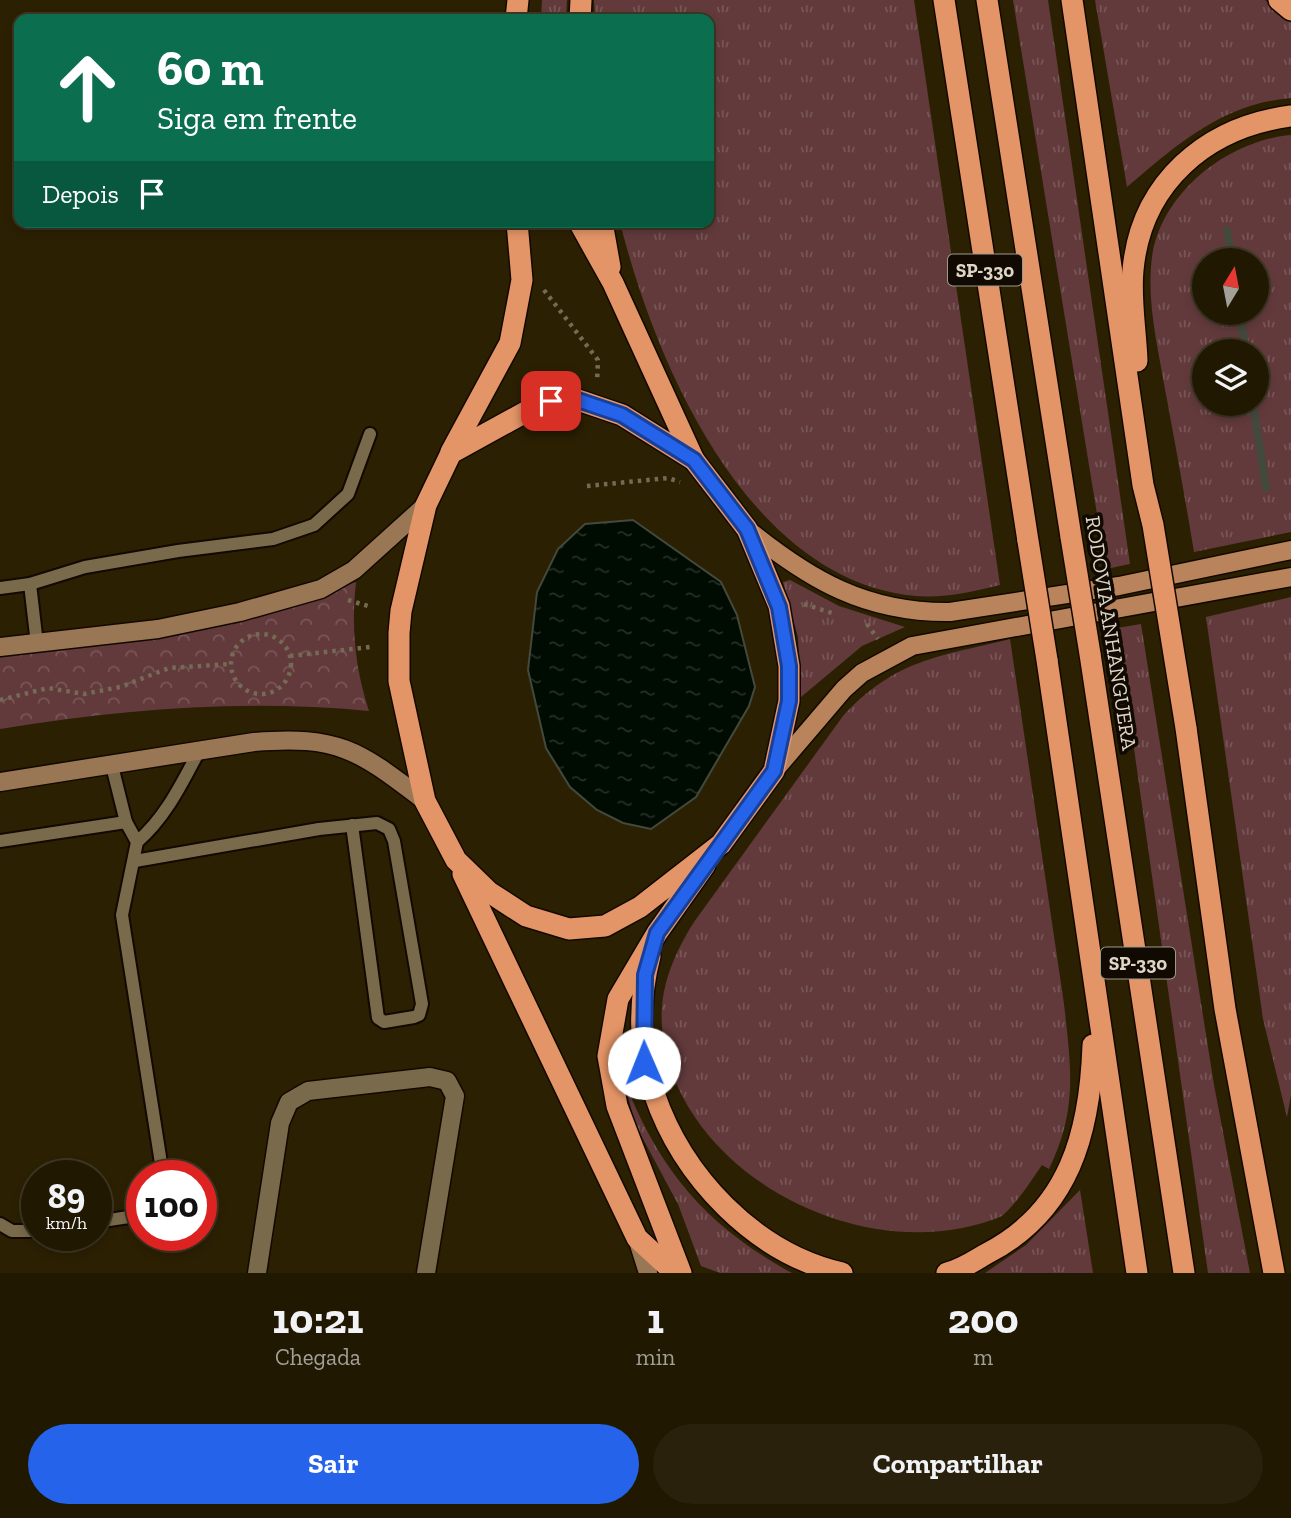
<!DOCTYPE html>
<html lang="pt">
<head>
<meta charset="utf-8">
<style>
  body { margin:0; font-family:"Zilla Slab",serif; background:#29210c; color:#f1f3f6; height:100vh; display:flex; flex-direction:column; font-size:26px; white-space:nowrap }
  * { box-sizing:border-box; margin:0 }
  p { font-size:23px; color:#a2a099 }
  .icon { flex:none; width:38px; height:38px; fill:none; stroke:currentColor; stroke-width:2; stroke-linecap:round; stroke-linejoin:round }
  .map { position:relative; height:1273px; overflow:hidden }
  .panel { display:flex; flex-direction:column; background:#211802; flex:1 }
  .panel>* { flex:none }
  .hud { position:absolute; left:14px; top:14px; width:700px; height:214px; border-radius:14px; box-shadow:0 4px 10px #0003,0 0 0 2px #3e3724; background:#0b6e4f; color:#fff; overflow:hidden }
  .needle { width:46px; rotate:10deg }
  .buttons { position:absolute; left:1192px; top:248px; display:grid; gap:14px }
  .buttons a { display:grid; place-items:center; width:77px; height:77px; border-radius:50%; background:#211802; box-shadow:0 4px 10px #0003,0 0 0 2px #3e3724; font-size:35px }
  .speed { position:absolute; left:21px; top:1160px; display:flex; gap:14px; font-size:35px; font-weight:700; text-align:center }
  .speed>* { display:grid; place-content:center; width:91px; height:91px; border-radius:50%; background:#211802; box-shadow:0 4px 10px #0003,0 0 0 2px #3e3724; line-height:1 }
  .speed small { font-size:18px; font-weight:400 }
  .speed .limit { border:10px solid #d22; background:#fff; color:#111 }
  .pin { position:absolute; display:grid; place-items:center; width:60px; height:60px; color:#fff; margin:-30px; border-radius:14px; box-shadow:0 4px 10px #0006 }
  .me { position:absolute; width:77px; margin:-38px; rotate:359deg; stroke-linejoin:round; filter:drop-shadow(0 0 5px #0008) }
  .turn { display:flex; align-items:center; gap:24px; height:147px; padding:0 28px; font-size:32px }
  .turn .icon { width:91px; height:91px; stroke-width:2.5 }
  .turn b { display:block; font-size:49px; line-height:60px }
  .then { display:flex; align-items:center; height:66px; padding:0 28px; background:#0003; gap:14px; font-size:26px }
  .eta { display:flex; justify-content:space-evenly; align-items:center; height:119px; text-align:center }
  .eta b { font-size:42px; font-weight:800; line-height:49px }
  .action { display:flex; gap:14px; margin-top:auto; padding:14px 28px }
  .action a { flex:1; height:80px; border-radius:42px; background:#2563eb; color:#fff; font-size:28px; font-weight:800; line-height:80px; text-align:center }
  .action a+a { background:#29210c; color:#f1f3f6 }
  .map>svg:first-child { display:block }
  .grass { fill:url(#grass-tufts); fill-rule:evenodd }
  .park { fill:url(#park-crowns) }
  .water { fill:url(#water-ripples); stroke:#43493c; stroke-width:2 }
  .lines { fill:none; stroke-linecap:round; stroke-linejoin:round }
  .stream { stroke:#43493c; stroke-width:8 }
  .lane-casing { stroke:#130900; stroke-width:16 }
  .street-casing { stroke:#130900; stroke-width:21 }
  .secondary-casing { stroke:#130900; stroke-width:21 }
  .primary-casing { stroke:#130900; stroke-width:21 }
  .highway-casing { stroke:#130900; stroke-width:24 }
  .path { stroke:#756a53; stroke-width:4.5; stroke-dasharray:3.5 5; stroke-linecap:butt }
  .lane { stroke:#796a4c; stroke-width:12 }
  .street { stroke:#796a4c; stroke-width:18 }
  .secondary { stroke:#997754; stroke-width:18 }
  .primary { stroke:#b9845c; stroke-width:18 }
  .highway { stroke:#e49567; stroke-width:21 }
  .highway-bridge-casing { stroke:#130900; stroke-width:24; stroke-linecap:butt }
  .highway-bridge { stroke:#e49567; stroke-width:21 }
  .route-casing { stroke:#184099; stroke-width:18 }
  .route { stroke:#2563eb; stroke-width:12 }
  .labels { text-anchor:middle; stroke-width:7; stroke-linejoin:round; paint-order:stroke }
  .shield { fill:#100a02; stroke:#a0998b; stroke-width:2 }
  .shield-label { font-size:19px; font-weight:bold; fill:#ded6c6 }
  .street-label { font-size:21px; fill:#ded6c6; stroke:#100a02 }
</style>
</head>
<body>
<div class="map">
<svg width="1291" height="1273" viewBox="0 0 1291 1273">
  <defs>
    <pattern id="grass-tufts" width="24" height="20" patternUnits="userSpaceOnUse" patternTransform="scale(1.75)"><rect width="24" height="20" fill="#623a3c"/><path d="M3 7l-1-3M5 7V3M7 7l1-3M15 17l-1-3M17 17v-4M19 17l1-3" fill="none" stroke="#785657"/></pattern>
    <pattern id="park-crowns" width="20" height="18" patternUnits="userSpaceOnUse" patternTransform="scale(1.75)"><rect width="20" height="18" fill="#623a3c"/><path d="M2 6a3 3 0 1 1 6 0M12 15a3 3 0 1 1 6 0" fill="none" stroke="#785657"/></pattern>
    <pattern id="water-ripples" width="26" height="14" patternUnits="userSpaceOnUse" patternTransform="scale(1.75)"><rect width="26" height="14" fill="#000c01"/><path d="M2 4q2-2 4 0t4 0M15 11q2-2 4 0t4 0" fill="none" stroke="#252f25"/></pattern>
  </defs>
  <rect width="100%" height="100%" fill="#2c2003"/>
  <g class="grass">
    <polygon points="542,0 567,0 566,19 541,19"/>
    <path d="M594 0H914L1000 585C972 592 945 598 916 596 748 581 655 363 620 222H709V19H595Z"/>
    <polygon points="1013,0 1048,0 1130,564 1106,569"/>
    <path d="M1095 0H1265L1291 21V98C1222 104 1178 144 1127 187Z"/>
    <path d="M1291 135V532L1194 552C1185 497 1175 443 1165 389 1158 348 1148 308 1151 267 1155 197 1225 141 1291 135ZM1204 261H1256V313H1204ZM1204 352H1256V404H1204Z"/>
    <polygon points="790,580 839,606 905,627 862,646 801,697 798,637 783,582"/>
    <polygon points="1291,597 1291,1095 1287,1117 1263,1019 1206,617"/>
    <polygon points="1141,624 1214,1085 1250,1273 1208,1273 1117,628"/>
    <path d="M1010 639 1064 1004C1071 1068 1078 1109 1049 1169L1042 1165C1030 1182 1018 1202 1002 1216 867 1273 675 1174 662 1027 659 988 674 954 694 922L843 716C896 659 938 657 1010 639Z"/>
    <path d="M624 1080C659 1170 706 1226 792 1273H720L701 1266 678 1204 635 1124Z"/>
    <polygon points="1080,1190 1093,1273 985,1273 1026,1245"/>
  </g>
  <path class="park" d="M356 582C351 627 355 668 369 711 244 699 123 709 0 729V651L310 598Z"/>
  <polygon class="water" points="633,520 721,582 737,615 755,687 749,706 696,797 651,829 623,823 597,810 570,787 546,748 528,670 537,592 558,549 585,524"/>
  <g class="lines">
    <g class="stream">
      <polyline points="1227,230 1232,261"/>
      <polyline points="1240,313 1246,352"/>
      <polyline points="1253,404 1266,488"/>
    </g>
    <g class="lane-casing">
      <g id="lane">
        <polyline points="30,584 37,644"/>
        <polyline points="0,588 30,584 85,567 178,551 273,539 314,525 348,494 370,434"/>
        <polyline points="112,766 126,822 137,842 122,915 163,1176"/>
        <polyline points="0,841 126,822"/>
        <path d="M137 842C165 818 181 785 198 753"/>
        <polyline points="135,861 319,829 377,823 389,829 394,841 422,1004 419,1015 414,1017 384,1022 378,1018 352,825"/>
        <polyline points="96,1222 142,1215"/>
        <polyline points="0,1224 12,1231 37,1231"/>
      </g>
    </g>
    <g class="street-casing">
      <polyline id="street" points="257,1273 280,1123 289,1102 308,1091 430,1077 447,1081 455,1096 426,1273"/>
    </g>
    <g class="secondary-casing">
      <g id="secondary">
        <polyline points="0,647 158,629 240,612 321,589 354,570 426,505"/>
        <path d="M0 782 254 742C340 735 359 751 425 801"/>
        <polyline points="637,1238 648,1273"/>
      </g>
    </g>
    <g class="primary-casing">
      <g id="primary">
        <path d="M747 529C810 580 866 613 950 612L1119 586 1291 550"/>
        <polyline points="774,771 844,689 862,673 912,646 1291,577"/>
      </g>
    </g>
    <g class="highway-casing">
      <g id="highway">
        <polyline points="944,0 1028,541"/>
        <polyline points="987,0 1071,537"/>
        <polyline points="1072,0 1143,485 1153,525"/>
        <polyline points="1279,0 1291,10"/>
        <polyline points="516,19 518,0"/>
        <polyline points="580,19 581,0"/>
        <polyline points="579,222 613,283 694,460"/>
        <polyline points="602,222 610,267"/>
        <path d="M1137 361C1136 331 1130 299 1133 270 1141 183 1206 127 1291 116"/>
        <polygon points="575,399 622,415 694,460 747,529 779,606 789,666 789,701 774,771 721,844 640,907 605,926 569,929 526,916 489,892 456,860 425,801 399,681 399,633 401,611 426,505 451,453 531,409 551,401"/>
        <polyline points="451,452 510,343 522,280 517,222"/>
        <polyline points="1090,654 1184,1273"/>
        <polyline points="1047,660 1137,1273"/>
        <polyline points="1186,728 1225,1009 1274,1273"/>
        <polyline points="463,874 637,1238 675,1273"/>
        <path d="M650 956C641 990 640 1028 644 1062 645 1072 651 1083 654 1093 682 1176 754 1253 842 1273"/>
        <polyline points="681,1273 617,1106 608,1056 618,999 657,933 705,865"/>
        <path d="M947 1273C961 1270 974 1261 986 1254 1070 1211 1090 1132 1093 1045"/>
      </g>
    </g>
    <g class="path">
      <polyline points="544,290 598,360 597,382"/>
      <polyline points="587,486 668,478 680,482"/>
      <polyline points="348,600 371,607"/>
      <polyline points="804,604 832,613"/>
      <polyline points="867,624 878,639"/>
      <circle cx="261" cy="664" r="30"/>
      <polyline points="290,656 370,647"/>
      <polyline points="0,700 48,688 84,694 120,687 169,668 231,664"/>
    </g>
    <use href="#lane" class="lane"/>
    <use href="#street" class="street"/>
    <use href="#secondary" class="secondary"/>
    <use href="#primary" class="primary"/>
    <use href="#highway" class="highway"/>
    <g class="highway-bridge-casing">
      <g id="highway-bridge">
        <polyline points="1153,525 1186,728"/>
        <polyline points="1071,537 1090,654"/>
        <polyline points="1028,541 1047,660"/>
      </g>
    </g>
    <use href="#highway-bridge" class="highway-bridge"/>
  </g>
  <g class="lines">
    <g class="route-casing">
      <polyline id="route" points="551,401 575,399 622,415 694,460 747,529 779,607 789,666 789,701 774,771 657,933 645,975 644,1063"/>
    </g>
    <use href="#route" class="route"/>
  </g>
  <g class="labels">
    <g class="shield">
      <rect x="948" y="254.5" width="74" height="31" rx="5"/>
      <rect x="1101" y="947.5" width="74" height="31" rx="5"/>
    </g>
    <g class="shield-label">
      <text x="985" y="277">SP-330</text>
      <text x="1138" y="970">SP-330</text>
    </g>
    <g class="street-label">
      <text transform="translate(1111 633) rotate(81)" y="7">RODOVIA ANHANGUERA</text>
    </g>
  </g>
</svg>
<div class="buttons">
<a><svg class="needle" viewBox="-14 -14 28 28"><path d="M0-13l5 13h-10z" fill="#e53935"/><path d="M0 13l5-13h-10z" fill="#a2a099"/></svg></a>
<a><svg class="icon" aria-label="layers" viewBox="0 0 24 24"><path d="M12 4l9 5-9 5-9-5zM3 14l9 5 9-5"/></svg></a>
</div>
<div class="speed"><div>89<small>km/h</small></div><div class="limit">100</div></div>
<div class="pin" style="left:551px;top:401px;background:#d93025"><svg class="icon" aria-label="arrive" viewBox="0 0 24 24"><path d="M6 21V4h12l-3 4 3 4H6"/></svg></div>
<svg class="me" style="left:644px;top:1063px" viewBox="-20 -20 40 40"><circle r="19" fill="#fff"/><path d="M0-13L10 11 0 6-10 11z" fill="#2563eb"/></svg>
<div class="hud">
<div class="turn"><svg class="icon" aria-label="ahead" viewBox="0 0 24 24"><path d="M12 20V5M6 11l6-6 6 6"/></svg><div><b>60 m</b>Siga em frente</div></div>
<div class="then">Depois<svg class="icon" aria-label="arrive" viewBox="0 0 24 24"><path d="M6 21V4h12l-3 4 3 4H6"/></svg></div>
</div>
</div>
<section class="panel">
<div class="eta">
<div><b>10:21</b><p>Chegada</p></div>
<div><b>1</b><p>min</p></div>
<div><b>200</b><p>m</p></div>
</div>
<div class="action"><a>Sair</a><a>Compartilhar</a></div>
</section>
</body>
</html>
